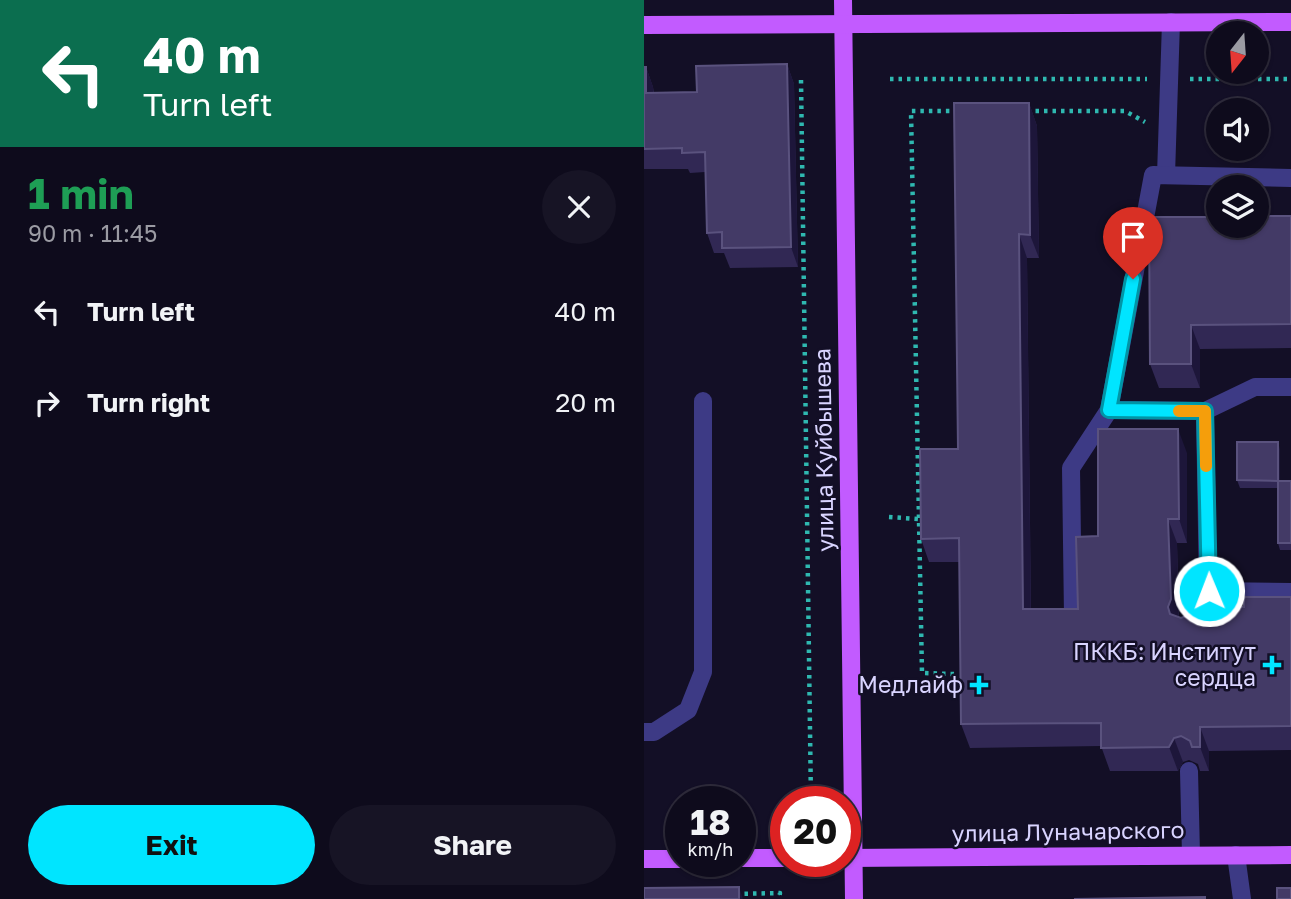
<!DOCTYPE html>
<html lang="en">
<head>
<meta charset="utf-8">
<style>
  body { margin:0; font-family:"Golos Text",sans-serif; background:#171425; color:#f1f3f6; height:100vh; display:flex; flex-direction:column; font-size:26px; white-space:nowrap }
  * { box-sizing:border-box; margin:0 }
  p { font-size:23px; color:#9b9ba3 }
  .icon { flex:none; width:38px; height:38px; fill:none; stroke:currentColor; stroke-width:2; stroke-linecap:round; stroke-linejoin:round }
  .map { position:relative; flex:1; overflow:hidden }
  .panel { display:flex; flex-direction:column; background:#0e0b1c; width:644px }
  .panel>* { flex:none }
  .top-card { background:#0b6e4f; color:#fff; overflow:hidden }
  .needle { width:46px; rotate:197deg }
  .tools { position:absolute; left:562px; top:21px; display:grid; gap:14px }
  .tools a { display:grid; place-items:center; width:63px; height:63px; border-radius:50%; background:#0e0b1c; box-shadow:0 2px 5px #0004,0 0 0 2px #2e2b3b; font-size:35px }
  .speed { position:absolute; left:21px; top:786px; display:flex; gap:14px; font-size:35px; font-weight:700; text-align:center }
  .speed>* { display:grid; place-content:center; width:91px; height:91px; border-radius:50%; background:#0e0b1c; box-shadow:0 2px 5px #0004,0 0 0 2px #2e2b3b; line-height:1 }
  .speed small { font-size:18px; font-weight:400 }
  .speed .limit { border:10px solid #d22; background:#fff; color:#111 }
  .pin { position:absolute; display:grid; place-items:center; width:60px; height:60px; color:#fff; margin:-72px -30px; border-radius:50% 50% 50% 0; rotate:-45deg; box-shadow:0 0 7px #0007 }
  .pin .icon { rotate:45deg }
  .me { position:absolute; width:77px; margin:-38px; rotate:359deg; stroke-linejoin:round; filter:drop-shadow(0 0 5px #0008) }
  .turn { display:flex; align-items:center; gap:24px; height:147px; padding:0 28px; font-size:32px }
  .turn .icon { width:91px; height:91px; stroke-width:2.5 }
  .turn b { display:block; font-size:49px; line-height:60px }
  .round { display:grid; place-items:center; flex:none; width:74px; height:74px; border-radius:37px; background:#171425 }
  .summary { display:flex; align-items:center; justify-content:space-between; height:119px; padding:0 28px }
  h1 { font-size:42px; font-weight:700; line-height:52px; color:#1e9e55 }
  .action { display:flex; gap:14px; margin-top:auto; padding:14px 28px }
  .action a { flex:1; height:80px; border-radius:42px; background:#00e5ff; color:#111; font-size:28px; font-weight:700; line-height:80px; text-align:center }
  .action a+a { background:#171425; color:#f1f3f6 }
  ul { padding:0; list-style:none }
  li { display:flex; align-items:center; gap:21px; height:91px; padding:0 28px }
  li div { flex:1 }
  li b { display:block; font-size:26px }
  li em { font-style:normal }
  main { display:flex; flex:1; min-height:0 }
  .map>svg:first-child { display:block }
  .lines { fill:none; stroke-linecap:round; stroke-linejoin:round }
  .path { stroke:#2fb8b0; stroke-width:4.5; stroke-dasharray:3.5 5; stroke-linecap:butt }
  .minor { stroke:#3d3a85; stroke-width:18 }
  .major { stroke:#c25bff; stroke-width:18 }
  .wall { fill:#312854 }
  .shaded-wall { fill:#1d163a }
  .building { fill:#433a66; stroke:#5a527e; stroke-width:2 }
  .route-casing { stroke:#0095a6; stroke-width:18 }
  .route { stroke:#00e5ff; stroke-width:12 }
  .slow { stroke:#f59e0b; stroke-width:12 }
  .poi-dot { fill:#00e5ff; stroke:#130f26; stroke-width:2.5 }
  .labels { text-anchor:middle; stroke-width:5; stroke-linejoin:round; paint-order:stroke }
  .street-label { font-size:23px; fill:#d9d4ff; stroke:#130f26 }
  .poi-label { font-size:23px; fill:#d9d4ff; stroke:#130f26; text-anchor:end }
</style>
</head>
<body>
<main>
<section class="panel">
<div class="top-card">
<div class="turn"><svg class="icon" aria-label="left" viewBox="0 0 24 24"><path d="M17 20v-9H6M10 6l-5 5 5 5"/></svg><div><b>40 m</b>Turn left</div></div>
</div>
<div class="summary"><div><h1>1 min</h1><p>90 m · 11:45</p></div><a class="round"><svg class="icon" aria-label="close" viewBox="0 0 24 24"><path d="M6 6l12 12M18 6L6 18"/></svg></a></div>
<ul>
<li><svg class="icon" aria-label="left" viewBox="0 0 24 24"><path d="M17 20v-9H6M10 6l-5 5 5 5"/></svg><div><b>Turn left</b></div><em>40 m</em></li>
<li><svg class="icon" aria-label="right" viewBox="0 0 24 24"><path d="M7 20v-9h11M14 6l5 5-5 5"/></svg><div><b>Turn right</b></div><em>20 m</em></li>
</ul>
<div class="action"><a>Exit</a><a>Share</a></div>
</section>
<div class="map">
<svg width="647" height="899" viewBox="0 0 647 899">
  <rect width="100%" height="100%" fill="#130f26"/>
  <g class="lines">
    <g class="path">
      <polyline points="246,79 503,79"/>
      <polyline points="546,79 647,79"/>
      <polyline points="157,80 167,802"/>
      <polyline points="383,111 481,111 501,122"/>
      <polyline points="245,517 274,519"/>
      <polyline points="310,674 278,673 267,111 315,111"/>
      <polyline points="92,894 136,893 135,899"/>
    </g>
    <g class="minor">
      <polyline points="522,175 527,22"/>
      <polyline points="465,410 561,411 564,591 647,592"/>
      <polyline points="561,411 611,387 647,387"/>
      <polyline points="429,616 427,468 465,410 509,175 647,178"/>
      <polyline points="0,732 10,732 44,710 59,672 59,401"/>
      <polyline points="545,771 547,855"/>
      <polyline points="592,855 598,899"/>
    </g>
    <g class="major">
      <polyline points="199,0 210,899"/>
      <polyline points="0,25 647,22"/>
      <polyline points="96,858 142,858"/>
      <polyline points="201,858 647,855"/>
      <polyline points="0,859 37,859"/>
    </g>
  </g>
  <g class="wall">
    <polygon points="143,64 150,84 154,267 86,268 80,253 70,253 63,233 61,172 46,173 44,169 0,169 0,67 2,67 9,87 10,93 53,92"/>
    <polygon points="385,103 393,126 395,258 383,258 387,609 434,609 454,536 543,453 543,543 533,543 535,618 600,607 647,597 647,750 565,751 565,771 556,771 554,764 545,760 539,762 534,771 466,771 457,746 326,748 317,724 315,562 285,562 277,539 314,449"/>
    <polygon points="647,216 647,348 556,349 556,388 515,388 506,364"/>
    <polygon points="636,449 636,481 647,481 647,550 636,550 634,543 634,488 596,488 593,480"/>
  </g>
  <g class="shaded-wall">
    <polygon points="143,64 150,84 154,267 147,247"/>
    <polygon points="2,67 9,87 10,113 2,93"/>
    <polygon points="385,103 393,126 395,258 386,235"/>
    <polygon points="375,234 383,258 387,633 379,609"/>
    <polygon points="547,325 556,349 556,388 547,364"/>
    <polygon points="534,429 543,453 543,543 535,519"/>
    <polygon points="634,442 636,449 636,488 634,481"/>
    <polygon points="524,519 533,543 535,638 524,607"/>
    <polygon points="556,727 565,751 565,771 556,747"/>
    <polygon points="530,738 539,762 534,771 525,747"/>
    <polygon points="95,887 99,899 95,899"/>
  </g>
  <g class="building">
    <polygon points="143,64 147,247 78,248 78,232 63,233 61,152 38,153 38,148 0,149 0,67 2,67 2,93 53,92 52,66"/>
    <polygon points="310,103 385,103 386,235 375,234 379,609 434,609 432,537 454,536 454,429 534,429 535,519 524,519 527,599 524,607 526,614 537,618 542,616 548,607 600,607 600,597 647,597 647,726 556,727 556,747 548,747 546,741 537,736 530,738 525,747 457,748 457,723 317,724 315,538 277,539 276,449 314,449"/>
    <polygon points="612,216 647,216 647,324 547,325 547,364 506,364 505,217 574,217 574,226 612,226"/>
    <polygon points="593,442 634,442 634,481 593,480"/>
    <rect x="634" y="481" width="13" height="62"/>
    <polygon points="95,887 95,899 0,899 0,888"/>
    <rect x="633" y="888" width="14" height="11"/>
    <polygon points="561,897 561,899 430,899"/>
  </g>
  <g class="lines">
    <g class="route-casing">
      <polyline id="route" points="489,279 465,410 561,411 565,591"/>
    </g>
    <use href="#route" class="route"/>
    <polyline class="slow" points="535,411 561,411 562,466"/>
  </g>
  <g class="poi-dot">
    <path d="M624.5 654.5h7v7h7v7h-7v7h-7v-7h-7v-7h7z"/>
    <path d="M331.5 674.5h7v7h7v7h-7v7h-7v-7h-7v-7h7z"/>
  </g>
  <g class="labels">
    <g class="street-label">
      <text transform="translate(180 450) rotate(-91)" y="8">улица Куйбышева</text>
      <text transform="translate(424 832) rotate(-1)" y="8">улица Луначарского</text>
    </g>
    <g class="poi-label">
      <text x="612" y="660">ПККБ: Институт<tspan x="612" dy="26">сердца</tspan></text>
      <text x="319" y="693">Медлайф</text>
    </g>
  </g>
</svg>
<div class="tools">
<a><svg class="needle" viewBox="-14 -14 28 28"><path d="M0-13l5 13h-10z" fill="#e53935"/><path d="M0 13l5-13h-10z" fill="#9b9ba3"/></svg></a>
<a><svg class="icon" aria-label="sound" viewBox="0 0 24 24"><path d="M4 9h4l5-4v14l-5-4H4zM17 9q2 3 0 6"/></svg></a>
<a><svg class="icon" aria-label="layers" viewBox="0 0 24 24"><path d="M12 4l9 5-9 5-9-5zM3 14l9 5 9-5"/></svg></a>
</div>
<div class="speed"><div>18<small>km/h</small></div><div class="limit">20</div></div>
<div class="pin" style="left:489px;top:279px;background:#d93025"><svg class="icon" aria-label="arrive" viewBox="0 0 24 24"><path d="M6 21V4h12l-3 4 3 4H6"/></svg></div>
<svg class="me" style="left:565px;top:591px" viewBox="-20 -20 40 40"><circle r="17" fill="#00e5ff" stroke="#fff" stroke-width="3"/><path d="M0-11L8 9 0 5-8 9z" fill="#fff"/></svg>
</div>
</main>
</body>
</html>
